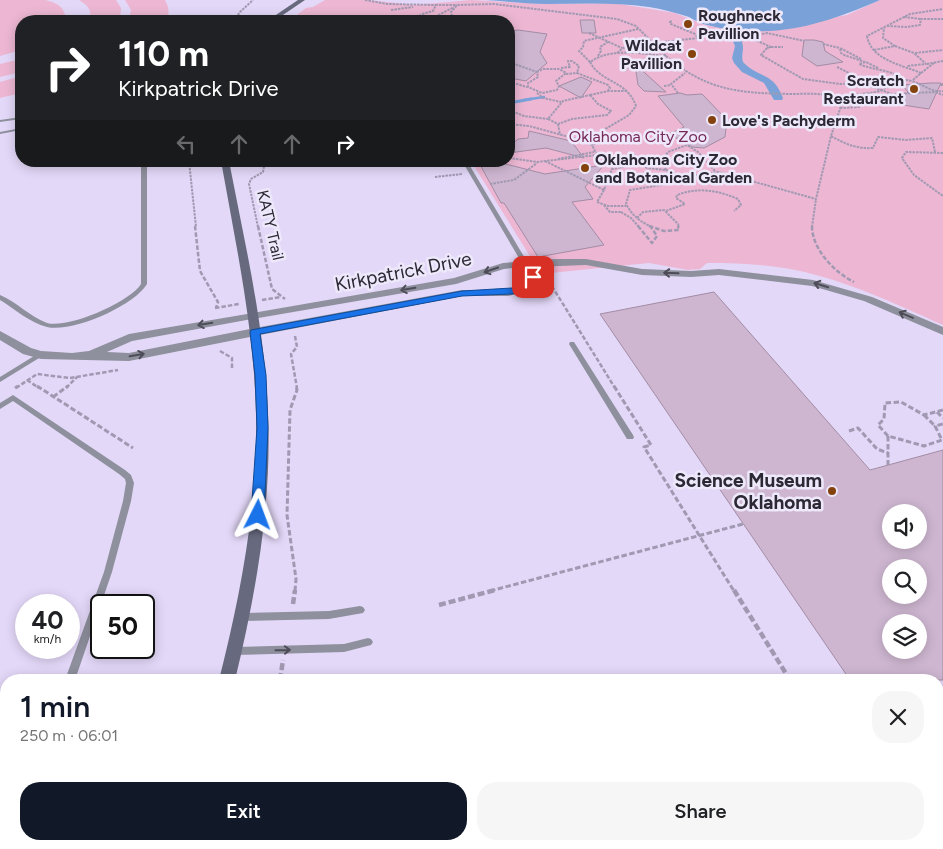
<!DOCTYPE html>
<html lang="en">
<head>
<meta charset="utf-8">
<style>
  body { margin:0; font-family:Figtree,sans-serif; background:#f6f6f6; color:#202124; height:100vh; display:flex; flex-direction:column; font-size:19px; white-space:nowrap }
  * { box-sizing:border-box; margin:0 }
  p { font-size:16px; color:#757577 }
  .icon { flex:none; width:28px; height:28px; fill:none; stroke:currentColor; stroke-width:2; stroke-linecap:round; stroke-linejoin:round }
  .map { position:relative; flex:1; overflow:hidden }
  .drawer { position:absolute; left:0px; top:674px; width:944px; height:176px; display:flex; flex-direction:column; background:#fff; border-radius:20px 20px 0 0; box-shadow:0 2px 12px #0003 }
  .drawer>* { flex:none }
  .banner { position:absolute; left:15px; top:15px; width:500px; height:152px; border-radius:20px; box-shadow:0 2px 12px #0003; background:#202124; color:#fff; overflow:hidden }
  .controls { position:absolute; left:882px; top:504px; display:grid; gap:10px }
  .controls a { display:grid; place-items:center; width:45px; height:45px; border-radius:50%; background:#fff; box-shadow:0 2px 12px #0003; font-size:25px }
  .speed { position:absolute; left:15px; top:594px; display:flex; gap:10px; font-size:25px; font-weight:700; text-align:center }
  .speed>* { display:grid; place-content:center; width:65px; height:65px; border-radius:50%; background:#fff; box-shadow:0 2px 12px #0003; line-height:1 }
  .speed small { font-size:12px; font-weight:400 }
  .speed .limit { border:2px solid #111; border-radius:8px; background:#fff; color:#111 }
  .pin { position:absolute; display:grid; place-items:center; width:42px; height:42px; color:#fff; margin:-21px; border-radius:10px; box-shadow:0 2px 8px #0006 }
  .me { position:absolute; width:55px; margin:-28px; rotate:3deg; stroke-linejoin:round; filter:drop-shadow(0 0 4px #0008) }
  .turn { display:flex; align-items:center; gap:18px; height:105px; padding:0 20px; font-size:22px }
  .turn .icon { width:65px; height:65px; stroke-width:2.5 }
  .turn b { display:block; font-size:35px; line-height:42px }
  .lanes { display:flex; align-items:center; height:48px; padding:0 20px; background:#0003; justify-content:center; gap:25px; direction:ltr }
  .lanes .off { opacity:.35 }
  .round { display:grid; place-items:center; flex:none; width:52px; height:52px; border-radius:20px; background:#f6f6f6 }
  .overview { display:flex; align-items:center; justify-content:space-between; height:85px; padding:0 20px }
  h1 { font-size:30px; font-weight:600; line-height:38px; color:#111827 }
  .action { display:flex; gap:10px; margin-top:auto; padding:10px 20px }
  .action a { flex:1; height:58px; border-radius:20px; background:#111827; color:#fff; font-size:20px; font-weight:600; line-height:58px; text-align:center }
  .action a+a { background:#f6f6f6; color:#202124 }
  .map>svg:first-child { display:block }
  .green { fill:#edb7d3 }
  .water { fill:#7aa2d9 }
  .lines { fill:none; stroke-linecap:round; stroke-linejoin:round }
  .stream-far1 { stroke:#7aa2d9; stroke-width:2.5 }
  .stream { stroke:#7aa2d9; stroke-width:3 }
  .canal { fill:#7aa2d9; fill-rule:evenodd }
  .building { fill:#ceb6d0; stroke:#a38ca5; fill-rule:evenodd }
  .path-far3 { stroke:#a199b2; stroke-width:2; stroke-dasharray:2.5 1; stroke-linecap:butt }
  .path-far2 { stroke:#a199b2; stroke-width:2.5; stroke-dasharray:4.5 2; stroke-linecap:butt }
  .path-far1 { stroke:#a199b2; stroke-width:3; stroke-dasharray:5.5 2.5; stroke-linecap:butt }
  .path { stroke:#a199b2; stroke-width:4.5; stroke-dasharray:7 3; stroke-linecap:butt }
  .service { fill:#8e909d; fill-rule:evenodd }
  .minor { fill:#8e909d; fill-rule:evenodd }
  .tertiary { fill:#8e909d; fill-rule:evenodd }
  .secondary { fill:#676a7e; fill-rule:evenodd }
  .oneway { stroke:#4e4c59 }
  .route { fill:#1a73e8; stroke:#114b97 }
  .poi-dot { fill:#84430d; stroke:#eee8fb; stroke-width:2 }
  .labels { text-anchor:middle; stroke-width:5; stroke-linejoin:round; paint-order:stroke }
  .far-poi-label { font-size:16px; font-weight:bold; fill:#2c2834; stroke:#eee8fb; text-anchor:start }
  .far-park-label { font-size:16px; fill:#752756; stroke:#eee8fb }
  .far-street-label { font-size:16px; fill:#2c2834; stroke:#eee8fb }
  .street-label { font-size:19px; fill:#2c2834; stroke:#eee8fb }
  .poi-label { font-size:19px; font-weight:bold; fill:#2c2834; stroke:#eee8fb; text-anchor:end }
</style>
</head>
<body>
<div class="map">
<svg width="943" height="849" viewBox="0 0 943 849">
  <rect width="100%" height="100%" fill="#e3d8f8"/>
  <g class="green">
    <path d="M0 0H45C58 3 65 7 66 21H21V50L0 56Z"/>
    <path d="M79 0H116L121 8 120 20 89 21C93 11 88 5 79 0Z"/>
    <path d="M125 0H165C169 7 170 14 166 21H129L131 10Z"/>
    <path d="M325 0H369L414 5 471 0 544 4 614 3 675 13 705 25 745 32 847 15 880 0H943V325C892 302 839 277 784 268 758 264 732 263 707 263L700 269 688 270 649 263 541 274 471 161H509V21H289L306 8 313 7Z"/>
    <polygon points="21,59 21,72 0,77 0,64"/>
    <polygon points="21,76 21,93 0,98 0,82"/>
  </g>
  <path class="water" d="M485 0H880C823 25 770 41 707 25 701 24 695 20 689 17 676 13 662 9 649 7 614 2 580 4 546 4 525 4 505 1 485 0Z"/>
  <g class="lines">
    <polyline class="stream-far1" points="524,100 544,97"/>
    <polyline class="stream" points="509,103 531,99"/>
    <path class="canal" d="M738 28 742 31 739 35C747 49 740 53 743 62 759 79 773 71 783 98L782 100H774L764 83 742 72 734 63 732 58 735 46 730 34Z"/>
  </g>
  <g class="building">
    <polygon points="580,20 594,20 596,33 582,33"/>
    <polygon points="518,30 547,34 540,52 547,63 526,81 510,78 512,76 509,75 509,38 511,31"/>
    <polygon points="804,40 814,40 823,42 825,51 843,62 817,66 802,56"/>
    <polygon points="635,64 666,92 644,91 638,85"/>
    <polygon points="581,77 592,82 581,98 559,86"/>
    <polygon points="931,83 941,83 929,109 896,104 908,92 902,85"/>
    <polygon points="680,93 687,95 702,94 727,120 725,137 704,148 692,147 669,134 684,127 658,96"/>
    <polygon points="529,131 571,141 584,158 546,148 509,153 509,147 518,139 528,138"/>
    <polygon points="478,161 494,161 545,174 604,165 585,187 593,199 572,202 604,245 538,257 504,203 501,203"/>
    <path d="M714 292 870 470 943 450V680H850L600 314ZM891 512H919V540H891ZM891 568H919V595H891ZM891 622H919V650H891Z"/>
  </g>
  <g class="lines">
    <g class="path-far3">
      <polyline points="365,0 387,4 436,5"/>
      <polyline points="391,10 413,7"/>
      <polyline points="422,14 433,11 436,5 457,5"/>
      <polyline points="435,17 454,7"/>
      <polyline points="904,17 921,19"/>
      <polyline points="437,18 452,16"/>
      <polyline points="234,21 240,12 253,0"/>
      <polyline points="403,21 401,19 422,15 442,21"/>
      <path d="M450 21 453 20 451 12 457 5 494 4 617 19 636 26 666 56C641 54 612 47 590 62 601 83 627 80 636 106L629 115 602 131 604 140 592 145"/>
      <polyline points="887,26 907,27 920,25 921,19 943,19"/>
      <polyline points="589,33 622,48"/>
      <polyline points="654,43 698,38 695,34 671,24 670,22 672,21"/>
      <polyline points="823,44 840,48"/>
      <polyline points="895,46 914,53 926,64 907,66"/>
      <polyline points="771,47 783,47"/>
      <polyline points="767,48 761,55 803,79 840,84 861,83 892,94 935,92 943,95"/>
      <polyline points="767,48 771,47 755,40 758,35 767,33 804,41"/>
      <polyline points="874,50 895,46 883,38 884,28"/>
      <polyline points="617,53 623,48 654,44"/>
      <polyline points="915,53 943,50"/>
      <polyline points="598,56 601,51 600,47 608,42"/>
      <polyline points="861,59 840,48 841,53 844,55 865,62"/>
      <polyline points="509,62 537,72"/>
      <polyline points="590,62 579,51 583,47 584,41 638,29"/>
      <polyline points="927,64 943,61"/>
      <polyline points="837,67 855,76 888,85"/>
      <polyline points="561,68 570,67 568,61 572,61 579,66 577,73 608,85 610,88 608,90"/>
      <path d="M878 68 866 62 859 64C875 71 891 69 905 80"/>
      <polygon points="543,69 559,69 566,73 556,81 559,86 557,90 542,93 528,87 528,83 538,77 537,72"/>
      <polyline points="626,71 624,69 641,67 634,64 636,61 657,65 665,69 668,68 671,61"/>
      <polyline points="921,73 934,63"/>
      <polyline points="566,74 577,73"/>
      <path d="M913 80 921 73C902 65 871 60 867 36L910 14 943 9"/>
      <polyline points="943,84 940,85 943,85"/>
      <polyline points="509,85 517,84 527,87"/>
      <polyline points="664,86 671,85"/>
      <polyline points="537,93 543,98 561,102"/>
      <polyline points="678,93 671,84 685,73"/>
      <polygon points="590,95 598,104 611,111 607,115 572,119 558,124 548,119 563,101"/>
      <polyline points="590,95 608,91 628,91"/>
      <path d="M839 98C850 94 874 94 882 90 891 85 895 79 906 80 920 81 930 93 943 91"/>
      <polyline points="840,108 860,107 861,103 865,101 886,102 892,94"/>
      <polyline points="509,110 524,116 548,119"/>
      <path d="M509 124 529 126 584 141 592 145 597 155 609 160 612 169 633 165 630 157 634 155 640 158 643 165 647 168 666 170 684 177 719 172 816 199 831 136 842 103 840 99C824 92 808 94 791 94 739 93 707 91 666 56"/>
      <polyline points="558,124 560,135"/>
      <path d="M831 136C845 144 857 149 873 148L878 137 906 140 932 138 935 152"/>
      <polyline points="943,153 906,152 902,158 914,175 943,196"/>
      <polyline points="509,158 537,162 597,155"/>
      <polyline points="558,159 594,152"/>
      <polyline points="189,161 196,227"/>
      <polyline points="545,161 604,190 612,169"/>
      <polyline points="666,170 662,160 668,152 687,145 698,152 715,171"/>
      <polyline points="435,177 462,174"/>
      <polyline points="490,184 514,180 537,163"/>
      <polyline points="604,190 597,202 608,206 626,206"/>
      <polyline points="604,205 610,212 622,212"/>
      <path d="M666 211 685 204 676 198 677 195C698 187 717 190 738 199L741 205 734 211"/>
      <polyline points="621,212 631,218 639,227"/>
      <polyline points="637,218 643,212 664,210 678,224 679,227"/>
      <polyline points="258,227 249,184 251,179 263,172 265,161"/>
      <path d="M652 227C640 222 632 215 626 204L630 190 661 185 683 177"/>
      <polyline points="812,227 816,199"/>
    </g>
    <g class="path-far2">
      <polyline points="195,226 200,271 218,302 216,308"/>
      <polyline points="258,226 272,289 285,299"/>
      <polyline points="638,226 652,243 657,236 651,227"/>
      <polyline points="649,226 664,231 679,230 678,226"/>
      <path d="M812 226C812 249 834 272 854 282"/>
      <polyline points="545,275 615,388"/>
      <polyline points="262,300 281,297"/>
      <polyline points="215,308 239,304"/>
      <polyline points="295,336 297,347 291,354 297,388"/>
      <polyline points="220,351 232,358 232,369"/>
      <polyline points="27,380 39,388"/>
      <polyline points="16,388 37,374 70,378 118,370"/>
      <polyline points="66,388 77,377"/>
    </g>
    <g class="path-far1">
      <polyline points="37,386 133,448"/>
      <polyline points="614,386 651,445 644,447 734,591"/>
      <polyline points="15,388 18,386"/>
      <polyline points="53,397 68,386"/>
      <polyline points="943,410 924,415 901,402 885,403 884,419 878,425 888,436 924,446 942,440 935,426 943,424"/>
      <polyline points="937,412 943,418"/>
      <polyline points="924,415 935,426"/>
      <polyline points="849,431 858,428 877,449 888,453"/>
      <polyline points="888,436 888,465"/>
      <polyline points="295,591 296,579 287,515 290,410 297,390 296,386"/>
      <polyline points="490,591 743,524"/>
    </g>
    <g class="path">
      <polyline points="734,590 790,680"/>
      <polyline points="293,604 295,590"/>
      <polyline points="439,605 495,590"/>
      <polyline points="280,680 283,660"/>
      <polyline points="245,849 246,844"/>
    </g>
    <g class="service">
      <polygon points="21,117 21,119 0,122 0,120"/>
      <polygon points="21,128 21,130 0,134 0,132"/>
      <path d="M141 161H147V284C134 306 72 333 47 327 30 323 15 309 0 300V295C17 302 30 317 47 323 68 329 130 302 141 284Z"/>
      <polygon points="462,161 467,161 529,265 528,266 526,267 523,265"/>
      <polygon points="570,342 574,342 633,435 634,437 633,439 627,439 569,344"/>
      <polygon points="39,353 43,353 44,355 0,382 0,377"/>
      <polygon points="13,395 125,470 131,475 134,483 131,501 112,572 75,680 65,680 104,572 123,501 126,483 125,479 119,474 13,401 0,409 0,403"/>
      <polygon points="360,606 363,607 365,610 363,613 329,619 241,621 238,620 236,617 238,614 241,613 329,611"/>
      <polygon points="368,638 371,639 373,642 371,645 344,652 234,655 231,654 229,651 231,648 234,647 344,644"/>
      <polygon points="938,728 943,729 943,739 938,738"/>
      <polygon points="6,800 6,813 0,817 0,804"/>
    </g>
    <path class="minor" d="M555 259H586L642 269 691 271 719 269 813 280 872 297 943 327V335L864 301 812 286 719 275 691 277 642 275 586 265 533 267 537 272V285L521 293 508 296H462L255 336 249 332 255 328 462 290C484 291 508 294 528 282L527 272 523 267 504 269 456 284 253 319 248 316 253 313 454 278 503 263Z"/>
    <polygon class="tertiary" points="253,313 257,314 258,316 257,318 132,341 107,352 129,353 255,328 261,332 255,336 129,361 41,359 23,354 0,340 0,331 31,348 41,351 72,353 89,351 129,334"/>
    <g class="secondary">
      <polygon points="298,0 305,0 274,21 267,21"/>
      <path d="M221 161H229C245 244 265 328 268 413 272 503 256 593 235 680H219C241 593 258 504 256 413 254 328 236 245 221 161Z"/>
      <polygon points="943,807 943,825 938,827 938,809"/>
      <polygon points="170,844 189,844 188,849 168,849"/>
      <polygon points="847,844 878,844 875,849 844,849"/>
    </g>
  </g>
  <defs><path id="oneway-shaft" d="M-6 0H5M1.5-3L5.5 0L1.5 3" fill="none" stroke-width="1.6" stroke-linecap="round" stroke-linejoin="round" transform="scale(1.25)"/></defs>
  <g class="oneway">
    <use href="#oneway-shaft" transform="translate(491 270) rotate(161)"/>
    <use href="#oneway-shaft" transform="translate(671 273) rotate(-178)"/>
    <use href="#oneway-shaft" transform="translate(821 285) rotate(-163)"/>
    <use href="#oneway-shaft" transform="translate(408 289) rotate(170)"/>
    <use href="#oneway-shaft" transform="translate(906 315) rotate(-157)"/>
    <use href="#oneway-shaft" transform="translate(205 324) rotate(170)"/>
    <use href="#oneway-shaft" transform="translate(137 355) rotate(-10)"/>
    <use href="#oneway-shaft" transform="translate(283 650) rotate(-1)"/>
  </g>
  <polygon class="route" points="530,275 537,275 537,284 530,290 512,294 462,296 260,334 266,375 268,428 264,515 262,519 253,519 251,515 257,428 255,375 250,332 251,330 462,291 512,288 523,286 529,282"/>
  <g class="poi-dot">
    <circle cx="688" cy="24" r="5"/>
    <circle cx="692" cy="54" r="5"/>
    <circle cx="914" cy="89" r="5"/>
    <circle cx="712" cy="120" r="5"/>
    <circle cx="585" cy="168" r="5"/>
    <circle cx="832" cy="491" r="5"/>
  </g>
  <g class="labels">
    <g class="far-poi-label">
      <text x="698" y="21">Roughneck<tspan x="698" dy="18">Pavillion</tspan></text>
      <text x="682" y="51" text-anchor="end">Wildcat<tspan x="682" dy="18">Pavillion</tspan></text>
      <text x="904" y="86" text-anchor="end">Scratch<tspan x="904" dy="18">Restaurant</tspan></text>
      <text x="722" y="126">Love's Pachyderm</text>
      <text x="595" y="165">Oklahoma City Zoo<tspan x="595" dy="18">and Botanical Garden</tspan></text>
    </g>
    <g class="far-park-label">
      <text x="638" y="142">Oklahoma City Zoo</text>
    </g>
    <g class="far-street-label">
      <text transform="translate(271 225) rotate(77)" y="6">KATY Trail</text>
    </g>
    <g class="street-label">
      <text transform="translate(403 271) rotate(-11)" y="7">Kirkpatrick Drive</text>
    </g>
    <g class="poi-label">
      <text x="822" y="487">Science Museum<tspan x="822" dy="22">Oklahoma</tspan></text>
    </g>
  </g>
</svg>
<div class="controls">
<a><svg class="icon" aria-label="sound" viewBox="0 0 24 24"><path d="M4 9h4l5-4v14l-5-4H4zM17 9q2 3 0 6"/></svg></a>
<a><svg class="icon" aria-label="search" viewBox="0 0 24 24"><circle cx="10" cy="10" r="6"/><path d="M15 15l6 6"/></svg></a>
<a><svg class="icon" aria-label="layers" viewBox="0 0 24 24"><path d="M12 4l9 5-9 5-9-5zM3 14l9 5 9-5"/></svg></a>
</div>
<div class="speed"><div>40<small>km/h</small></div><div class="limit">50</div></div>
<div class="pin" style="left:533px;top:277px;background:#d93025"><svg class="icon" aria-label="arrive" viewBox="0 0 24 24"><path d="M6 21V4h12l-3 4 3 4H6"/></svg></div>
<svg class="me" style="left:258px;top:515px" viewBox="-20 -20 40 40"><path d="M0-17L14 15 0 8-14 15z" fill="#1a73e8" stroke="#fff" stroke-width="4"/></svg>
<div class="banner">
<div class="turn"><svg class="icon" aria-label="right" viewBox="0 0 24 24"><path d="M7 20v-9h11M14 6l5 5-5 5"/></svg><div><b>110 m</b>Kirkpatrick Drive</div></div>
<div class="lanes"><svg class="icon off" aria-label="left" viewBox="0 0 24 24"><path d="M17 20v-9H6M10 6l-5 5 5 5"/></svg><svg class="icon off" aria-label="ahead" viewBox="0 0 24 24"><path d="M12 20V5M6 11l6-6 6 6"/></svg><svg class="icon off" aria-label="ahead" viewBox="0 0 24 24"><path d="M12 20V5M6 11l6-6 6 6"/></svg><svg class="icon" aria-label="right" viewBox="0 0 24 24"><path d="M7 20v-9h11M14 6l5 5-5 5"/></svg></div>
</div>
<section class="drawer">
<div class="overview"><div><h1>1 min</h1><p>250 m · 06:01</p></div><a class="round"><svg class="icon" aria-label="close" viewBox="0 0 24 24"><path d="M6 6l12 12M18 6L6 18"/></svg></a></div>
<div class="action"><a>Exit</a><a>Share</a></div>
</section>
</div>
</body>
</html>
